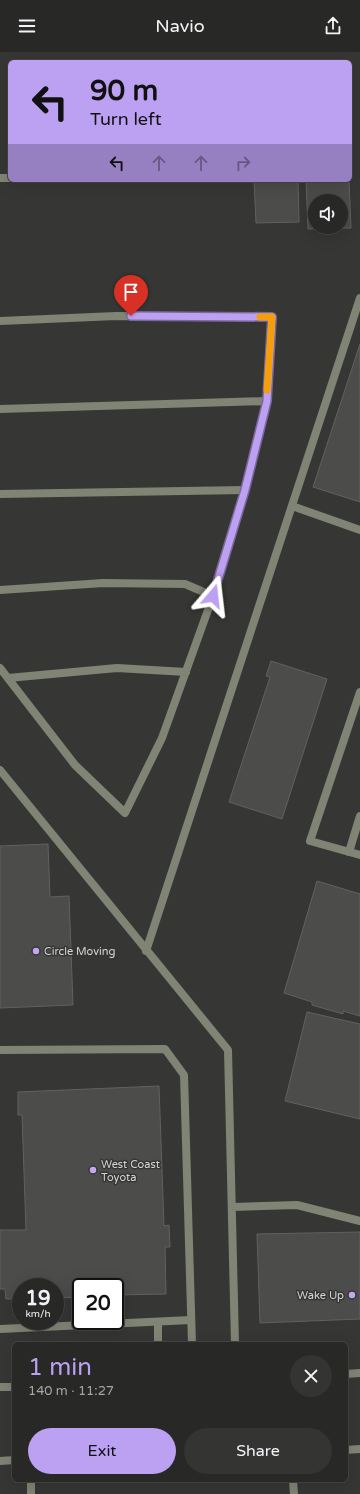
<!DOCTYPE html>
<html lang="en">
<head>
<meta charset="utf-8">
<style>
  body { margin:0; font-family:"Varela Round",sans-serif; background:#343533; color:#f1f3f6; height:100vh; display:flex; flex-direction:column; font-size:15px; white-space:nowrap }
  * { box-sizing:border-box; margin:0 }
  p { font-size:13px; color:#a5a6a7 }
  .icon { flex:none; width:22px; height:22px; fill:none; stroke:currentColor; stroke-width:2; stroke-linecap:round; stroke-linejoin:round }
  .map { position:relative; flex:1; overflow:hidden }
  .side { position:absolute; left:12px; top:1290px; width:336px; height:140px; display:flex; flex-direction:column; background:#282927; border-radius:6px; box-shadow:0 4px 16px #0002,0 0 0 1px #444544 }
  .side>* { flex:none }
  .hud { position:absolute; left:8px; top:8px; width:344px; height:122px; border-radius:6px; box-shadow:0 4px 16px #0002,0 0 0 1px #444544; background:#bca0f2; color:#111; overflow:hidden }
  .tools { position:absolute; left:308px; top:142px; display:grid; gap:8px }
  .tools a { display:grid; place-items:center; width:40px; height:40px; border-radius:50%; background:#282927; box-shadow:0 4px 16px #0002,0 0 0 1px #444544; font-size:20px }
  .speed { position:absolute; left:12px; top:1226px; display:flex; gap:8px; font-size:20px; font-weight:700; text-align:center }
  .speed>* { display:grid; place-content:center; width:52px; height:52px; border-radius:50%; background:#282927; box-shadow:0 4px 16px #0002,0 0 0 1px #444544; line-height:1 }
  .speed small { font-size:10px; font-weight:400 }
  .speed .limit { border:2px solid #111; border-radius:6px; background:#fff; color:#111 }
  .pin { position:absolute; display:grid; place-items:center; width:34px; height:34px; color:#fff; margin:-41px -17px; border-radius:50% 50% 50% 0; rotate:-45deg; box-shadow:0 0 4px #0007 }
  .pin .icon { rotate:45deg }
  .me { position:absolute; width:44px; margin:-22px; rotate:17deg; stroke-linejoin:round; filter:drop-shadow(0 0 3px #0008) }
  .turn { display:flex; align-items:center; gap:14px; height:84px; padding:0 16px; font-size:18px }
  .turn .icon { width:52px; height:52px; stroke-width:2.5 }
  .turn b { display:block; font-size:28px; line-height:34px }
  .lanes { display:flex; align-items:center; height:38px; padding:0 16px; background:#0003; justify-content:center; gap:20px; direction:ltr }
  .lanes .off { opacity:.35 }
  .round { display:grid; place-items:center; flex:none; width:42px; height:42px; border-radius:21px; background:#343533 }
  .summary { display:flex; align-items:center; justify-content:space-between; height:68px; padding:0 16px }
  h1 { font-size:24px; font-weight:600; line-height:30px; color:#bca0f2 }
  .primary-button { display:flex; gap:8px; margin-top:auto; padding:8px 16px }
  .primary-button a { flex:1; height:46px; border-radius:24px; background:#bca0f2; color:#111; font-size:16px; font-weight:600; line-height:46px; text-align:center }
  .primary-button a+a { background:#343533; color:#f1f3f6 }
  header { display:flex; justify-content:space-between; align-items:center; height:52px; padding:0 16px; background:#282927; font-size:18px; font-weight:600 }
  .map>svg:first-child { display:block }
  .building { fill:#4c4d4a; stroke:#61625f; fill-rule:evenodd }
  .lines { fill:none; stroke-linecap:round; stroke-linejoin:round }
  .service { stroke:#7f8475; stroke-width:8 }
  .tertiary { stroke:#7f8475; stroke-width:8 }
  .route-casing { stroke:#7a689d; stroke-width:10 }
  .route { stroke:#bca0f2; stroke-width:7 }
  .slow { stroke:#f59e0b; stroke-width:7 }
  .poi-dot { fill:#c5a6f1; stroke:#363734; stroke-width:1.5 }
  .labels { text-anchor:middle; stroke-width:3; stroke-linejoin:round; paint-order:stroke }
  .poi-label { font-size:11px; fill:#d6d7d5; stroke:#363734; text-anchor:start }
</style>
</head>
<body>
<header><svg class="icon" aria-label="menu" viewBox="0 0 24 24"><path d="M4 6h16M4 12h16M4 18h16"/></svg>Navio<svg class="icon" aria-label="share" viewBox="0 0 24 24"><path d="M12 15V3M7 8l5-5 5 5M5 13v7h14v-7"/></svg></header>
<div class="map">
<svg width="360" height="1442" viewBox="0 0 360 1442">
  <rect width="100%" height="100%" fill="#363734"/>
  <g class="building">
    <polygon points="254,128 298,128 299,170 256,171"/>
    <path d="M306 128H349L351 176 308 177ZM315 149H341V175H315Z"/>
    <polygon points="360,292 360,450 313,435"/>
    <polygon points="271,609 327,627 282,767 229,750 270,625 266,624"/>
    <polygon points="48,792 50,845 69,844 73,953 0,956 0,794"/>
    <polygon points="317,829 360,842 360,964 343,959 343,962 312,953 312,950 284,941"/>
    <polygon points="307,960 360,972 360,1067 285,1049"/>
    <polygon points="159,1034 164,1174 169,1173 170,1195 165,1195 166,1242 115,1243 115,1235 81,1235 81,1245 55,1246 55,1235 21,1235 21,1247 6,1247 5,1237 0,1237 0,1178 26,1178 22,1063 18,1063 18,1040"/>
    <polygon points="360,1180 360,1267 260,1271 257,1182"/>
  </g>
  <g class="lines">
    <g class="service">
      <polyline points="0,126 10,126"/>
      <polyline points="0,269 116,264 272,265 267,349 245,438 213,544 162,686 125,761 75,713 0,616"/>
      <polyline points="0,357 267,349"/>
      <polyline points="0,442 245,438"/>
      <polyline points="292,454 360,478"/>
      <polyline points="0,538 103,531 185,532 213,544"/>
      <polyline points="8,626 117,616 186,620"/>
      <polyline points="360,640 310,789 360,803"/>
      <polyline points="0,718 228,998 235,1292"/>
      <polyline points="349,800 360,764"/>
      <polyline points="146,899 360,246"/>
      <polyline points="0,998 165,997 184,1023 192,1292"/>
      <polyline points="232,1155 297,1153 360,1169"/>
      <polyline points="158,1270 158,1292"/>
      <polyline points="0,1277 191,1268"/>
      <polyline points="346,1322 360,1321"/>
      <polyline points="0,1335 14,1335"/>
      <polyline points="31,1428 31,1442"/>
      <polyline points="293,1428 294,1442"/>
    </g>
    <g class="tertiary">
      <polyline points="346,1398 360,1397"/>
      <polyline points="0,1409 14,1408"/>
    </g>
  </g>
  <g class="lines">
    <g class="route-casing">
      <polyline id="route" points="131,264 272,265 267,349 245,438 213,544"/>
    </g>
    <use href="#route" class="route"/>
    <polyline class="slow" points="260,265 272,265 267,338"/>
  </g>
  <g class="poi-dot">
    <circle cx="36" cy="899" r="4"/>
    <circle cx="93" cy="1118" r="4"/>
    <circle cx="352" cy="1243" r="4"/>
  </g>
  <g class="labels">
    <g class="poi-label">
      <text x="44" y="903">Circle Moving</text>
      <text x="101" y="1116">West Coast<tspan x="101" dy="13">Toyota</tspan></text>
      <text x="344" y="1247" text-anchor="end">Wake Up</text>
    </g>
  </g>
</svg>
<div class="tools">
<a><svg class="icon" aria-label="sound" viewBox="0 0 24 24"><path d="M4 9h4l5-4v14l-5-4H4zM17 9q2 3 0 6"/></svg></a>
</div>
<div class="speed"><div>19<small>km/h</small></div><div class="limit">20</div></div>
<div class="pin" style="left:131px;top:264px;background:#d93025"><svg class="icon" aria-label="arrive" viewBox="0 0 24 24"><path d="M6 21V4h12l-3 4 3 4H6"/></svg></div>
<svg class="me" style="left:213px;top:544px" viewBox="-20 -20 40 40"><path d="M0-17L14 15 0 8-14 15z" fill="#bca0f2" stroke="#fff" stroke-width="4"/></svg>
<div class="hud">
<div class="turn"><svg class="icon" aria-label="left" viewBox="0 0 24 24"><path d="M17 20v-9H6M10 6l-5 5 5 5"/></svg><div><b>90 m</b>Turn left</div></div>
<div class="lanes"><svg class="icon" aria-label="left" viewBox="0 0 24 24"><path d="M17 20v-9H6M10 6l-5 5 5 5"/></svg><svg class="icon off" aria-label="ahead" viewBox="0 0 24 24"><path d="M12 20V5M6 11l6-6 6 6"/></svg><svg class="icon off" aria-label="ahead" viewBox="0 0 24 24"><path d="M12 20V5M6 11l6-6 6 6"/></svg><svg class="icon off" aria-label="right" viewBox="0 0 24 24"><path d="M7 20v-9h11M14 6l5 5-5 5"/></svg></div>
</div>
<section class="side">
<div class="summary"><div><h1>1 min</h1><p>140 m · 11:27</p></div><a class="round"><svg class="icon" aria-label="close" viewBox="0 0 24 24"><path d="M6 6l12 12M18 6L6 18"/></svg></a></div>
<div class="primary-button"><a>Exit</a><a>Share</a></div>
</section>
</div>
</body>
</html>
